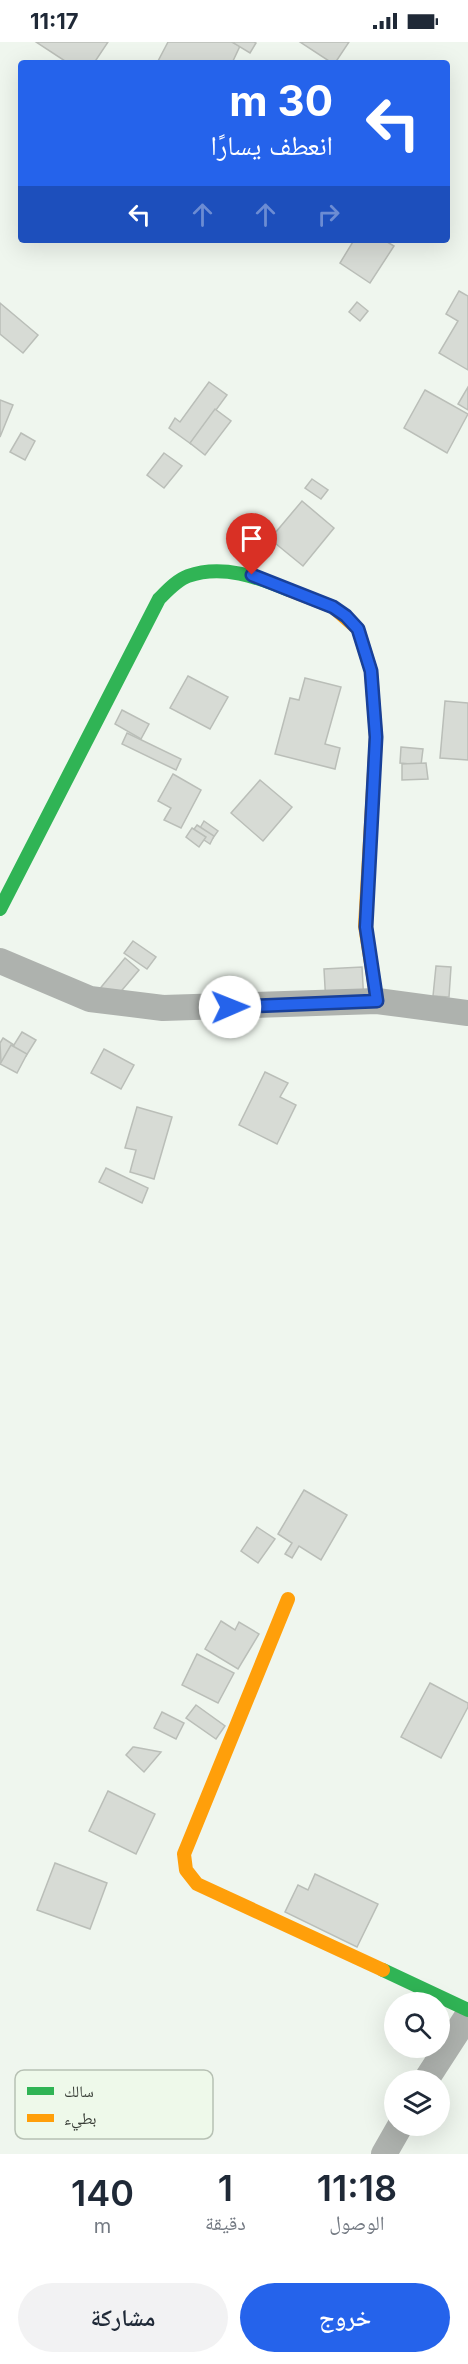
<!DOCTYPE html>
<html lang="ar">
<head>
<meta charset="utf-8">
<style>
  body { margin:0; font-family:Inter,"Noto Naskh Arabic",sans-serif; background:#f2f2f3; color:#1f2937; direction:rtl; height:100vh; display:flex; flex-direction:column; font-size:22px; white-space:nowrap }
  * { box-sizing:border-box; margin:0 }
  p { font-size:20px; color:#747a83 }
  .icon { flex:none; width:33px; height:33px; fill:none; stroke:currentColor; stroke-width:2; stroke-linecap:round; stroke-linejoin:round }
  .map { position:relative; height:2112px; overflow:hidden; direction:ltr }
  .details { display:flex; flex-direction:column; background:#fff; flex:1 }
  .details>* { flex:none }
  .banner { position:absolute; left:18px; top:18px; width:432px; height:183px; border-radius:6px; box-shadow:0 6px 24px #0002; direction:rtl; background:#2563eb; color:#fff; overflow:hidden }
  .fabs { position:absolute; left:384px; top:1950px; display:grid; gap:12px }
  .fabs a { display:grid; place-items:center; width:66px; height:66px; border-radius:50%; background:#fff; box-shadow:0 6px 24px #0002; font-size:30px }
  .pin { position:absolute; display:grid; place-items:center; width:51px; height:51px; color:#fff; margin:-62px -26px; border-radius:50% 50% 50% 0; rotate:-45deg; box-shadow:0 0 6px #0007 }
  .pin .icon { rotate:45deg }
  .me { position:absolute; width:66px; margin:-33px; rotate:89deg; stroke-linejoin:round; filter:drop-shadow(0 0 4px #0008) }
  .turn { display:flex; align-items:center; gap:21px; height:126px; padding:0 18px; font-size:27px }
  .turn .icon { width:78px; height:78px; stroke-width:2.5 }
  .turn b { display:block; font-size:42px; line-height:51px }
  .lanes { display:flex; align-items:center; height:57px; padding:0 18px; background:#0003; justify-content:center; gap:30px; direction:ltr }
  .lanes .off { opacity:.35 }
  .eta { display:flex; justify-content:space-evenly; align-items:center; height:102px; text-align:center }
  .eta b { font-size:36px; font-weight:600; line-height:42px }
  .primary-button { display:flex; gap:12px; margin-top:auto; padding:12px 18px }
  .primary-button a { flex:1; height:69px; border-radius:36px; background:#2563eb; color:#fff; font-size:24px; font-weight:600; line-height:69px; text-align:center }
  .primary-button a+a { background:#f2f2f3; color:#1f2937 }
  .status { display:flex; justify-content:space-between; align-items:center; height:42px; padding:0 30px; background:#fff; direction:ltr }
  .status svg { height:16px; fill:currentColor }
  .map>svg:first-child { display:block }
  .building { fill:#d7dbd5; stroke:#babeb8; stroke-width:1.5 }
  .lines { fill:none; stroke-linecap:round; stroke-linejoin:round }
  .street { stroke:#aeb2ae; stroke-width:26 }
  .fast { stroke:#30b455; stroke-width:14 }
  .slow { stroke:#ff9f0a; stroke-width:14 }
  .route-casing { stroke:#184099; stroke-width:15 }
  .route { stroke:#2563eb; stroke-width:10 }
  .key { fill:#eef9ea; stroke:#b7c1b4; stroke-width:1.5 }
  .key-label { font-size:16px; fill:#383d37 }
</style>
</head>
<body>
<div class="status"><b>11:17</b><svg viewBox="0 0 49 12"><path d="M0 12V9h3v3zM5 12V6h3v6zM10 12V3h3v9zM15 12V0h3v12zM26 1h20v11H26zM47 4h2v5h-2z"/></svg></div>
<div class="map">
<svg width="468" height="2112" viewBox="0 0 468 2112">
  <rect width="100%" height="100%" fill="#eff6ee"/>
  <g class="building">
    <polygon points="36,0 108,0 94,21 68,21"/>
    <polygon points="168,0 232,0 240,4 232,21 157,21"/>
    <polygon points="232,0 254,0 256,1 250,11"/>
    <polygon points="300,0 349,0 335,21 332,21"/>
    <polygon points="354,198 384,198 394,204 370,241 340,221"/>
    <polygon points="459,249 468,254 468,328 439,311 458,279 446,272"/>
    <polygon points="357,260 368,269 360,279 349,270"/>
    <polygon points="0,261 38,293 23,311 0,292"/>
    <polygon points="209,340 227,353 191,402 169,386 175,376 180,380"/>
    <polygon points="468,345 468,368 458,362"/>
    <polygon points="425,348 468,372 447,411 404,386"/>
    <polygon points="0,358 13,363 0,395"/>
    <polygon points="215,367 231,379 205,413 190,401"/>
    <polygon points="21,391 35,399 25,418 10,410"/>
    <polygon points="164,411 182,424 164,446 147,433"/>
    <polygon points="312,437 328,448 321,457 305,446"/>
    <polygon points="302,459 334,486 303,524 270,497"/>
    <polygon points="188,634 228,655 210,687 170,666"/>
    <polygon points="305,636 341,645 325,702 340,706 335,727 275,712 290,656 299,658"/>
    <polygon points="445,659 468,661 468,718 440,716"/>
    <polygon points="122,668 149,682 141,697 115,682"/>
    <polygon points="127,691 181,717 176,728 122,702"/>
    <polygon points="401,705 423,707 421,723 400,721"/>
    <polygon points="426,721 428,737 402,738 402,722"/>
    <polygon points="173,732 201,748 181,786 164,778 171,766 158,759"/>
    <polygon points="260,738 292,765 263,799 231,771"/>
    <polygon points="204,779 218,789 213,796 200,786"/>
    <polygon points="197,783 214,794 210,802 192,790"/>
    <polygon points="192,786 206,795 199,805 186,795"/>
    <polygon points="133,899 156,915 147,927 124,911"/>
    <polygon points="125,916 139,928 112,960 98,949"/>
    <polygon points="436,924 451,925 449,955 433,954"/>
    <polygon points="362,925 364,961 326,963 324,927"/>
    <polygon points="22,990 36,998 26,1014 12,1006"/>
    <polygon points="3,996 14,1003 1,1021 0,1001"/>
    <polygon points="11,1003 27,1012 17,1031 0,1022"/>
    <polygon points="104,1007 134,1023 121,1047 91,1031"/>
    <polygon points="265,1030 288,1041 280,1055 296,1063 277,1102 239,1083"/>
    <polygon points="137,1065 172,1075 154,1137 130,1130 136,1108 125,1106"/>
    <polygon points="106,1126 148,1146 142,1161 99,1140"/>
    <polygon points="304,1448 347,1473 321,1518 299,1504 292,1516 285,1512 292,1501 278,1492"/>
    <polygon points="257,1485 275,1497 258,1521 241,1509"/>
    <polygon points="221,1579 235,1588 239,1580 259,1592 238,1627 205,1607"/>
    <polygon points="197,1612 234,1631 218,1661 182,1643"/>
    <polygon points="430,1641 468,1661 468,1665 441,1716 401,1695"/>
    <polygon points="196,1663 225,1684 216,1697 186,1676"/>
    <polygon points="162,1670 184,1681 176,1697 154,1686"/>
    <polygon points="133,1705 134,1705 161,1710 144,1730 126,1713"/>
    <polygon points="108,1749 155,1772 136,1812 89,1789"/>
    <polygon points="55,1821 107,1841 90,1887 37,1868"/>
    <polygon points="315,1832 378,1862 357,1905 285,1870 298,1843 308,1848"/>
  </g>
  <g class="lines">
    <g class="street">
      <polyline points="0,919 90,957 163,966 377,959 468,971"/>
      <polyline points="426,2038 468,1973"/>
      <polyline points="384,2112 400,2084"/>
    </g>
    <g class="fast">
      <path d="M0 867 159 557C167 549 177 538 188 534 222 522 258 535 289 548"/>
      <polyline points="383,1928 468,1968"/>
    </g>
    <g class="slow">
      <polyline points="289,548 333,565 358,587 371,629 376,695 365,884 377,959"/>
      <polyline points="288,1557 184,1812 186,1828 197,1842 383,1928"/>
    </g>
  </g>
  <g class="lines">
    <g class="route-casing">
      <polyline id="route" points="230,965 377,959 366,885 376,695 371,629 358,587 346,574 333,565 252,533"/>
    </g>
    <use href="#route" class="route"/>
  </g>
  <rect x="15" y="2028" width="198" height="69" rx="9" class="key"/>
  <rect x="27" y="2045" width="27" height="8" fill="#30b455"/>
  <rect x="27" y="2072" width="27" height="8" fill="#ff9f0a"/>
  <g class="key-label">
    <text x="64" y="2055">سالك</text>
    <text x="64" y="2082">بطيء</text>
  </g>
</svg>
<div class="fabs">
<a><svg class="icon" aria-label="search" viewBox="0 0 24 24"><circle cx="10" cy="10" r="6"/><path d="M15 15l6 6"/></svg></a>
<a><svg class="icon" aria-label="layers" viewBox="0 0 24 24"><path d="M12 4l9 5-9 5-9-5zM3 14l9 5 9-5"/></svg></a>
</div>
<div class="pin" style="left:252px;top:533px;background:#d93025"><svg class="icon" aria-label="arrive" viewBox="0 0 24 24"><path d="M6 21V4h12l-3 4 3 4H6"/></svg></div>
<svg class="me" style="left:230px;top:965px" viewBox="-20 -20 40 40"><circle r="19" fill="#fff"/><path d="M0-13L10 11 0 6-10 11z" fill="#2563eb"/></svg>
<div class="banner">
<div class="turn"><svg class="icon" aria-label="left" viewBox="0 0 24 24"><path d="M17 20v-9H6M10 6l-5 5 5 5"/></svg><div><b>30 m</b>انعطف يسارًا</div></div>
<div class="lanes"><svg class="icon" aria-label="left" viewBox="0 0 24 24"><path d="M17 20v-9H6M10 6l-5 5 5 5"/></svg><svg class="icon off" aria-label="ahead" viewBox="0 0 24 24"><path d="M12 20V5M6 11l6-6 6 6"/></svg><svg class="icon off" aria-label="ahead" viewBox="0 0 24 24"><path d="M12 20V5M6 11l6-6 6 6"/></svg><svg class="icon off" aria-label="right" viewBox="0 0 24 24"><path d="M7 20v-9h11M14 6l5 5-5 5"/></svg></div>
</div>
</div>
<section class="details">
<div class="eta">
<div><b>11:18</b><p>الوصول</p></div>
<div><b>1</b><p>دقيقة</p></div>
<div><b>140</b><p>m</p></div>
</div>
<div class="primary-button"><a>خروج</a><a>مشاركة</a></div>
</section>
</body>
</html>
